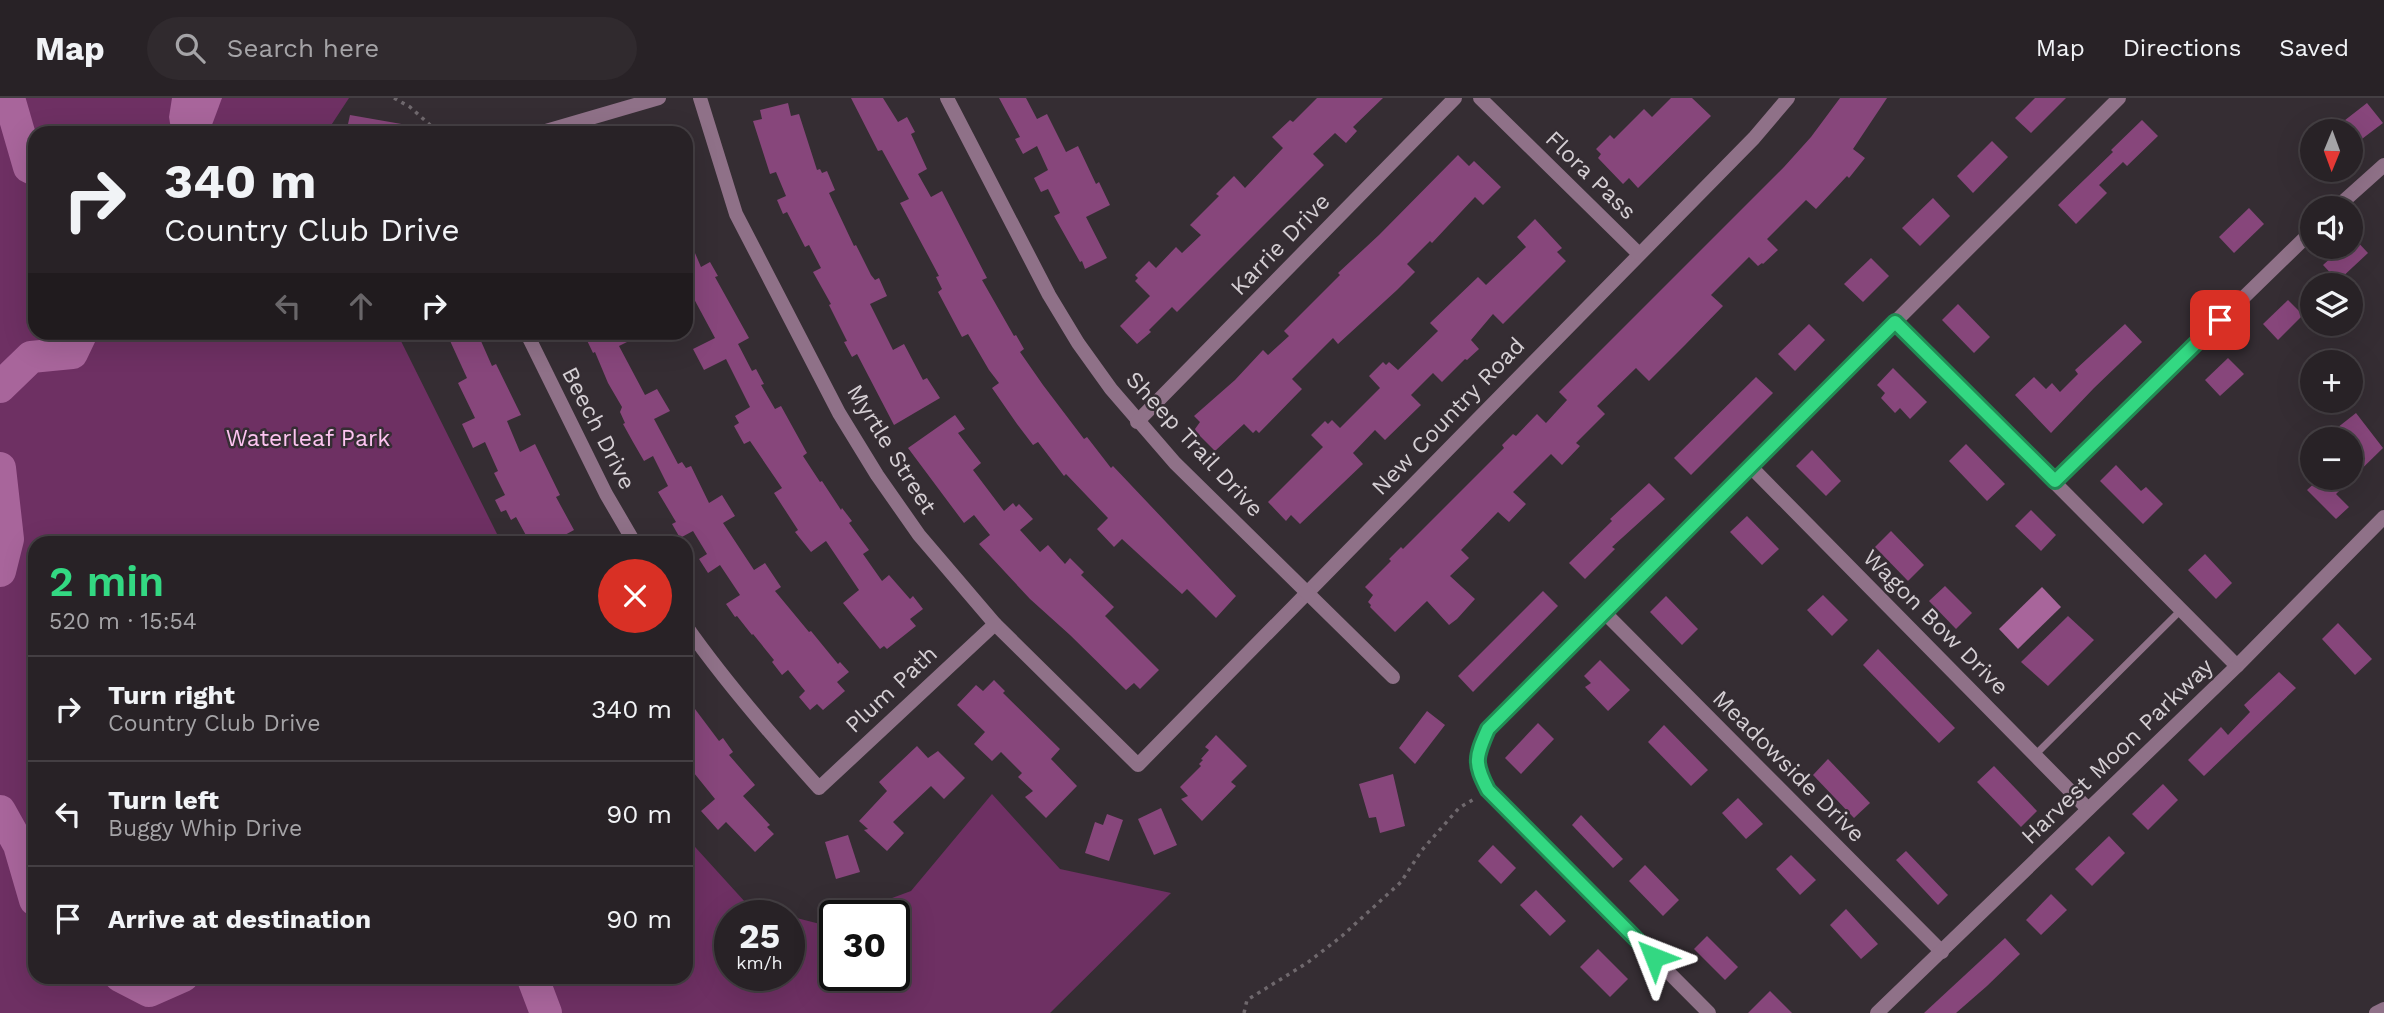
<!DOCTYPE html>
<html lang="en">
<head>
<meta charset="utf-8">
<style>
  body { margin:0; font-family:"Work Sans",sans-serif; background:#302a2e; color:#f1f3f6; height:100vh; display:flex; flex-direction:column; font-size:26px; white-space:nowrap }
  * { box-sizing:border-box; margin:0 }
  p { font-size:23px; color:#a5a4a7 }
  .icon { flex:none; width:38px; height:38px; fill:none; stroke:currentColor; stroke-width:2; stroke-linecap:round; stroke-linejoin:round }
  .map { position:relative; flex:1; overflow:hidden }
  .sheet { position:absolute; left:28px; top:438px; width:665px; height:448px; display:flex; flex-direction:column; background:#282226; border-radius:21px; box-shadow:0 7px 28px #0002,0 0 0 2px #443f43 }
  .sheet>* { flex:none }
  .hud { position:absolute; left:28px; top:28px; width:665px; height:214px; border-radius:21px; box-shadow:0 7px 28px #0002,0 0 0 2px #443f43; background:#282226; color:#f1f3f6; overflow:hidden }
  .needle { width:46px; rotate:181deg }
  .fabs { position:absolute; left:2300px; top:21px; display:grid; gap:14px }
  .fabs a { display:grid; place-items:center; width:63px; height:63px; border-radius:50%; background:#282226; box-shadow:0 7px 28px #0002,0 0 0 2px #443f43; font-size:35px }
  .speed { position:absolute; left:714px; top:802px; display:flex; gap:14px; font-size:35px; font-weight:700; text-align:center }
  .speed>* { display:grid; place-content:center; width:91px; height:91px; border-radius:50%; background:#282226; box-shadow:0 7px 28px #0002,0 0 0 2px #443f43; line-height:1 }
  .speed small { font-size:18px; font-weight:400 }
  .speed .limit { border:4px solid #111; border-radius:10px; background:#fff; color:#111 }
  .pin { position:absolute; display:grid; place-items:center; width:60px; height:60px; color:#fff; margin:-30px; border-radius:14px; box-shadow:0 4px 10px #0006 }
  .me { position:absolute; width:77px; margin:-38px; rotate:315deg; stroke-linejoin:round; filter:drop-shadow(0 0 5px #0008) }
  .turn { display:flex; align-items:center; gap:24px; height:147px; padding:0 21px; font-size:32px }
  .turn .icon { width:91px; height:91px; stroke-width:2.5 }
  .turn b { display:block; font-size:49px; line-height:60px }
  .lanes { display:flex; align-items:center; height:66px; padding:0 21px; background:#0003; justify-content:center; gap:35px; direction:ltr }
  .lanes .off { opacity:.35 }
  .round { display:grid; place-items:center; flex:none; width:74px; height:74px; border-radius:37px; background:#302a2e }
  .headline { display:flex; align-items:center; justify-content:space-between; height:119px; padding:0 21px }
  h1 { font-size:42px; font-weight:600; line-height:52px; color:#33d882 }
  ul { padding:0; list-style:none }
  li { display:flex; align-items:center; gap:21px; height:105px; padding:0 21px; border-top:2px solid #443f43 }
  li div { flex:1 }
  li b { display:block; font-size:26px }
  li em { font-style:normal }
  header { display:flex; align-items:center; gap:42px; box-sizing:border-box; height:98px; padding:0 35px; background:#282226; border-bottom:2px solid #443f43 }
  header strong { font-size:33px }
  nav { display:flex; gap:38px; margin-inline-start:auto; font-size:24px }
  .search { width:490px; height:63px; background:#302a2e; display:flex; align-items:center; gap:18px; box-sizing:border-box; padding:0 24px; border-radius:38px; color:#a5a4a7; font-size:26px }
  .map>svg:first-child { display:block }
  .green { fill:#6e3063 }
  .water { fill:#a8659b }
  .lines { fill:none; stroke-linecap:round; stroke-linejoin:round }
  .river { stroke:#a8659b; stroke-width:32 }
  .building { fill:#87467b }
  .path { stroke:#6f686d; stroke-width:3.5; stroke-dasharray:3.5 5; stroke-linecap:butt }
  .lane { stroke:#8f7188; stroke-width:7 }
  .street { stroke:#8f7188; stroke-width:14 }
  .route-casing { stroke:#218c54; stroke-width:18 }
  .route { stroke:#33d882; stroke-width:12 }
  .labels { text-anchor:middle; stroke-width:5; stroke-linejoin:round; paint-order:stroke }
  .street-label { font-size:23px; fill:#d5cfd4; stroke:#352d33 }
  .park-label { font-size:23px; fill:#fdc4f0; stroke:#352d33 }
</style>
</head>
<body>
<header>
<strong>Map</strong>
<div class="search"><svg class="icon" aria-label="search" viewBox="0 0 24 24"><circle cx="10" cy="10" r="6"/><path d="M15 15l6 6"/></svg>Search here</div>
<nav><a>Map</a><a>Directions</a><a>Saved</a></nav>
</header>
<div class="map">
<svg width="2384" height="915" viewBox="0 0 2384 915">
  <rect width="100%" height="100%" fill="#352d33"/>
  <polygon class="green" points="0,0 349,0 326,35 35,35 35,234 397,235 501,444 35,444 35,878 686,878 686,739 746,805 788,817 730,817 730,877 789,877 789,818 820,826 835,821 835,877 894,877 894,817 846,817 911,793 992,696 1060,771 1171,795 1050,915 0,915"/>
  <g class="water">
    <polygon points="172,0 222,0 209,35 175,35 171,31 169,19"/>
    <polygon points="2042,489 2061,509 2018,551 1999,531"/>
  </g>
  <g class="lines">
    <g class="river">
      <polyline points="9,0 29,69 35,72"/>
      <polyline points="0,289 31,259 72,255 82,234"/>
      <polyline points="0,370 8,441 0,473"/>
      <polyline points="0,713 19,747 35,802"/>
      <polyline points="120,878 149,893 183,878"/>
      <polyline points="532,878 546,915"/>
    </g>
  </g>
  <g class="building">
    <polygon points="851,0 883,0 898,24 907,19 915,34 911,36 927,71 918,76 931,99 942,93 987,180 982,182 1014,238 1016,237 1024,251 1020,254 1043,287 1084,341 1087,339 1111,370 1113,368 1236,498 1216,520 1187,491 1182,496 1122,441 1114,449 1097,431 1108,420 1066,376 1064,378 1038,344 1033,347 1017,326 992,290 999,285 989,272 968,236 962,239 938,194 942,191 936,179 939,178 900,105 909,101 882,52 878,53"/>
    <polygon points="999,0 1026,0 1037,21 1047,16 1066,54 1078,48 1096,86 1099,84 1110,107 1086,119 1107,160 1085,171 1082,163 1080,164 1054,118 1060,115 1048,91 1041,94 1034,80 1048,72 1037,48 1023,56 1015,41 1020,39"/>
    <polygon points="1317,0 1383,0 1353,29 1357,33 1346,45 1335,35 1313,56 1324,67 1177,214 1172,209 1149,232 1151,234 1137,246 1120,228 1150,198 1135,183 1138,180 1135,177 1149,163 1156,170 1176,149 1182,155 1201,137 1190,127 1219,98 1216,96 1234,78 1245,90 1283,50 1272,39 1290,22 1293,24"/>
    <polygon points="1671,0 1692,0 1711,18 1638,90 1629,80 1623,86 1598,60 1601,56 1596,51 1610,37 1614,41 1644,11 1652,19"/>
    <polygon points="1840,0 1887,0 1853,51 1865,60 1849,80 1847,78 1816,111 1806,102 1767,141 1778,152 1763,166 1762,165 1758,168 1749,159 1711,197 1723,208 1685,247 1649,283 1636,270 1597,308 1605,316 1576,345 1580,348 1562,367 1551,356 1513,394 1526,406 1509,424 1498,414 1461,452 1469,460 1450,478 1475,501 1457,521 1449,527 1427,503 1395,534 1370,509 1371,507 1368,504 1373,497 1365,489 1391,463 1389,461 1401,449 1403,451 1504,350 1502,347 1513,336 1516,338 1537,316 1546,325 1567,302 1559,294 1784,69 1811,39"/>
    <polygon points="2035,0 2066,0 2031,35 2015,20"/>
    <polygon points="788,5 791,18 799,16 817,72 820,71 822,75 827,73 835,92 829,95 854,148 856,147 871,177 875,182 879,180 887,198 870,206 893,252 904,246 923,282 927,280 940,300 894,327 857,256 852,259 844,244 847,243 829,207 831,206 813,174 821,170 809,147 805,149 787,114 783,116 777,102 786,98 776,74 770,76 753,23 762,21 760,12"/>
    <polygon points="2367,5 2383,25 2350,50 2350,33 2331,33"/>
    <polygon points="350,17 413,28 412,35 346,35"/>
    <polygon points="2142,22 2158,38 2127,68 2123,64 2099,87 2107,95 2076,126 2058,107 2113,54 2111,52"/>
    <polygon points="1992,43 2008,59 1973,95 1957,78"/>
    <polygon points="1458,57 1469,68 1474,63 1501,89 1483,107 1475,99 1432,145 1430,143 1407,166 1415,174 1397,192 1338,246 1333,240 1292,281 1302,291 1259,335 1256,332 1253,335 1244,326 1215,353 1196,334 1195,331 1200,324 1194,318 1235,282 1263,252 1268,257 1289,238 1284,233 1340,177 1338,175 1379,137"/>
    <polygon points="1933,100 1950,118 1920,148 1902,130"/>
    <polygon points="2249,110 2264,126 2234,155 2219,139"/>
    <polygon points="1535,121 1562,150 1557,154 1566,163 1503,226 1493,216 1471,242 1479,251 1467,262 1465,261 1442,284 1433,275 1411,297 1421,307 1385,342 1375,332 1353,355 1363,366 1300,426 1291,417 1286,423 1268,404 1323,349 1311,337 1325,323 1328,326 1332,322 1340,330 1380,290 1369,278 1383,264 1386,267 1389,264 1398,272 1438,233 1430,225 1478,179 1486,187 1526,149 1517,139"/>
    <polygon points="686,134 701,169 710,164 718,178 715,179 749,240 738,246 752,273 756,271 764,286 761,287 775,311 781,308 807,355 803,358 820,384 822,383 841,412 842,410 852,423 849,425 869,452 863,456 882,483 889,477 910,501 913,498 923,511 910,521 916,528 887,551 884,548 880,551 843,505 859,492 826,443 811,454 795,434 798,432 774,395 782,390 750,343 744,346 734,328 739,325 735,318 750,309 726,261 704,272 693,251 715,240 686,186"/>
    <polygon points="2353,139 2368,155 2338,183 2323,167 2343,149 2350,149 2350,142"/>
    <polygon points="1871,160 1889,178 1863,204 1844,186"/>
    <polygon points="2288,202 2303,217 2278,242 2263,226"/>
    <polygon points="1958,206 1990,239 1974,255 1942,222"/>
    <polygon points="1809,226 1825,242 1795,273 1778,256"/>
    <polygon points="2125,226 2142,244 2094,290 2051,335 2015,297 2034,279 2046,291 2052,285 2060,294 2078,276 2075,272"/>
    <polygon points="446,234 477,234 492,268 496,266 521,317 507,323 520,354 535,346 560,397 556,399 574,432 552,444 535,444 532,439 528,441 516,419 511,422 506,412 501,414 495,402 505,397 494,375 498,373 485,344 473,350 462,326 475,320 458,285 467,280"/>
    <polygon points="583,234 647,234 619,248 645,297 657,291 670,313 654,321 678,366 682,364 686,370 691,368 709,405 722,397 735,418 723,425 754,472 765,465 781,489 775,493 809,534 811,533 838,566 840,564 849,574 837,584 845,593 823,612 817,606 810,612 799,599 805,593 788,572 782,577 772,564 774,562 753,536 752,537 737,518 735,519 726,506 740,497 720,467 708,475 699,461 707,456 693,433 680,440 672,426 676,424 658,394 668,388 653,358 644,363 633,344 623,326 625,325 620,314 622,309 608,285 595,254 593,255"/>
    <polygon points="2228,260 2244,276 2220,298 2205,282"/>
    <polygon points="1893,270 1927,304 1910,321 1900,310 1895,315 1881,300 1885,295 1877,287"/>
    <polygon points="1756,279 1773,295 1691,377 1674,360"/>
    <polygon points="2356,315 2383,350 2336,396 2349,409 2336,421 2307,392 2320,380 2350,380 2350,341 2323,341"/>
    <polygon points="955,317 965,331 958,335 981,365 973,372 1004,413 1013,405 1016,409 1019,406 1033,421 1020,432 1040,454 1048,447 1065,466 1070,460 1084,474 1081,477 1114,509 1105,518 1159,572 1140,591 1134,585 1126,592 1070,537 1030,501 979,446 990,437 974,417 964,425 908,350"/>
    <polygon points="1966,346 2005,386 1987,403 1949,363"/>
    <polygon points="1812,352 1841,383 1826,398 1796,368"/>
    <polygon points="2116,367 2141,393 2146,389 2163,406 2143,426 2100,383"/>
    <polygon points="1649,385 1665,401 1612,449 1615,451 1585,481 1569,465 1612,423 1610,421"/>
    <polygon points="2031,412 2056,437 2041,453 2015,428"/>
    <polygon points="1747,418 1779,451 1762,467 1730,434"/>
    <polygon points="1891,433 1924,467 1908,483 1875,449"/>
    <polygon points="2205,456 2232,485 2216,501 2188,472"/>
    <polygon points="1945,488 1972,515 1956,531 1929,503"/>
    <polygon points="1543,493 1558,508 1473,594 1458,578"/>
    <polygon points="1823,497 1848,522 1832,538 1807,512"/>
    <polygon points="1666,498 1698,531 1682,547 1650,514"/>
    <polygon points="2068,518 2094,542 2048,588 2021,564"/>
    <polygon points="2338,525 2372,561 2355,577 2322,541"/>
    <polygon points="1878,551 1955,630 1939,645 1863,567"/>
    <polygon points="1600,562 1630,592 1608,613 1585,589 1591,585 1584,578"/>
    <polygon points="2279,574 2296,590 2204,678 2188,662 2221,629 2228,637 2250,614 2244,607"/>
    <polygon points="994,582 1005,593 1003,595 1060,651 1051,661 1077,688 1046,720 1025,699 1033,693 1018,679 1022,675 1001,654 992,663 974,646 985,634 957,607 976,587 983,593"/>
    <polygon points="695,611 719,643 723,640 733,654 729,657 755,687 743,698 770,727 767,729 774,736 755,754 726,724 718,732 701,713 715,701 694,675 686,681 686,618"/>
    <polygon points="1427,613 1445,627 1415,666 1399,650"/>
    <polygon points="1538,625 1554,641 1521,676 1505,660"/>
    <polygon points="1664,627 1708,672 1691,688 1648,644"/>
    <polygon points="1216,637 1247,668 1231,684 1236,688 1202,723 1181,701 1188,698 1180,689 1201,668 1199,666 1203,662 1201,661 1209,652 1205,649"/>
    <polygon points="917,648 928,660 938,653 965,680 944,701 931,688 893,724 904,735 887,753 864,732 868,731 859,723 887,693 879,684"/>
    <polygon points="1828,661 1870,705 1854,720 1813,677"/>
    <polygon points="1994,668 2037,713 2021,729 1977,684"/>
    <polygon points="1393,676 1405,728 1380,735 1376,719 1369,720 1359,686"/>
    <polygon points="2163,686 2178,702 2148,732 2132,716"/>
    <polygon points="1738,700 1763,726 1746,741 1722,715"/>
    <polygon points="1161,710 1177,747 1154,757 1138,721"/>
    <polygon points="1107,716 1123,722 1109,763 1085,755 1095,724 1103,727"/>
    <polygon points="1581,717 1623,761 1613,770 1572,727"/>
    <polygon points="848,737 860,774 836,781 825,744"/>
    <polygon points="2109,738 2125,755 2092,788 2075,771"/>
    <polygon points="1493,747 1516,770 1501,786 1478,763"/>
    <polygon points="1906,753 1948,797 1938,807 1896,762"/>
    <polygon points="1791,757 1816,782 1800,797 1776,771"/>
    <polygon points="1645,767 1679,802 1663,818 1629,783"/>
    <polygon points="1536,792 1566,823 1550,838 1520,807"/>
    <polygon points="2051,796 2067,812 2041,837 2026,822"/>
    <polygon points="1846,811 1878,846 1861,861 1830,827"/>
    <polygon points="1707,838 1738,869 1725,882 1694,851"/>
    <polygon points="2005,840 2020,856 1987,888 1956,915 1924,915"/>
    <polygon points="1598,851 1628,881 1610,899 1580,869"/>
    <polygon points="1770,893 1792,915 1748,915"/>
  </g>
  <g class="lines">
    <g class="path">
      <polyline points="394,0 410,9 439,35"/>
      <polyline points="1244,915 1247,902 1307,865 1342,838 1401,784 1422,752 1459,710 1474,701"/>
    </g>
    <polyline class="lane" points="2035,657 2181,512"/>
    <g class="street">
      <polyline points="700,0 736,116 839,315 877,377 919,437 995,526 1138,667 1754,40 1788,0"/>
      <polyline points="947,0 1049,197 1078,245 1111,291 1175,365 1393,579"/>
      <polyline points="1480,0 1639,156"/>
      <polyline points="539,35 659,0"/>
      <polyline points="2336,110 2384,67"/>
      <polyline points="1895,224 2237,568"/>
      <polyline points="526,234 606,396 634,444"/>
      <polyline points="1137,324 1455,0"/>
      <polyline points="1751,369 2088,711"/>
      <polyline points="2055,383 2312,133"/>
      <polyline points="1604,514 1942,854"/>
      <path d="M686 528C726 585 772 638 819 690L995 526"/>
      <path d="M1709 915 1488 693C1474 665 1474 659 1488 631L2119 0"/>
      <polyline points="1877,915 2237,568 2384,419"/>
      <polyline points="2376,915 2384,911"/>
    </g>
  </g>
  <g class="lines">
    <g class="route-casing">
      <path id="route" d="M1654 859 1488 692C1474 665 1475 660 1488 631L1895 224 2055 383 2220 222"/>
    </g>
    <use href="#route" class="route"/>
  </g>
  <g class="labels">
    <g class="street-label">
      <text transform="translate(1591 77) rotate(44)" y="8">Flora Pass</text>
      <text transform="translate(1280 146) rotate(-46)" y="8">Karrie Drive</text>
      <text transform="translate(1448 318) rotate(-46)" y="8">New Country Road</text>
      <text transform="translate(599 330) rotate(63)" y="8">Beech Drive</text>
      <text transform="translate(1195 346) rotate(47)" y="8">Sheep Trail Drive</text>
      <text transform="translate(892 351) rotate(58)" y="8">Myrtle Street</text>
      <text transform="translate(1936 524) rotate(45)" y="8">Wagon Bow Drive</text>
      <text transform="translate(891 591) rotate(-43)" y="8">Plum Path</text>
      <text transform="translate(2117 653) rotate(-44)" y="8">Harvest Moon Parkway</text>
      <text transform="translate(1789 668) rotate(45)" y="8">Meadowside Drive</text>
    </g>
    <g class="park-label">
      <text x="308" y="348">Waterleaf Park</text>
    </g>
  </g>
</svg>
<div class="fabs">
<a><svg class="needle" viewBox="-14 -14 28 28"><path d="M0-13l5 13h-10z" fill="#e53935"/><path d="M0 13l5-13h-10z" fill="#a5a4a7"/></svg></a>
<a><svg class="icon" aria-label="sound" viewBox="0 0 24 24"><path d="M4 9h4l5-4v14l-5-4H4zM17 9q2 3 0 6"/></svg></a>
<a><svg class="icon" aria-label="layers" viewBox="0 0 24 24"><path d="M12 4l9 5-9 5-9-5zM3 14l9 5 9-5"/></svg></a>
<a>+</a>
<a>−</a>
</div>
<div class="speed"><div>25<small>km/h</small></div><div class="limit">30</div></div>
<div class="pin" style="left:2220px;top:222px;background:#d93025"><svg class="icon" aria-label="arrive" viewBox="0 0 24 24"><path d="M6 21V4h12l-3 4 3 4H6"/></svg></div>
<svg class="me" style="left:1654px;top:859px" viewBox="-20 -20 40 40"><path d="M0-17L14 15 0 8-14 15z" fill="#33d882" stroke="#fff" stroke-width="4"/></svg>
<div class="hud">
<div class="turn"><svg class="icon" aria-label="right" viewBox="0 0 24 24"><path d="M7 20v-9h11M14 6l5 5-5 5"/></svg><div><b>340 m</b>Country Club Drive</div></div>
<div class="lanes"><svg class="icon off" aria-label="left" viewBox="0 0 24 24"><path d="M17 20v-9H6M10 6l-5 5 5 5"/></svg><svg class="icon off" aria-label="ahead" viewBox="0 0 24 24"><path d="M12 20V5M6 11l6-6 6 6"/></svg><svg class="icon" aria-label="right" viewBox="0 0 24 24"><path d="M7 20v-9h11M14 6l5 5-5 5"/></svg></div>
</div>
<section class="sheet">
<div class="headline"><div><h1>2 min</h1><p>520 m · 15:54</p></div><a class="round" style="background:#d93025;color:#fff"><svg class="icon" aria-label="close" viewBox="0 0 24 24"><path d="M6 6l12 12M18 6L6 18"/></svg></a></div>
<ul>
<li><svg class="icon" aria-label="right" viewBox="0 0 24 24"><path d="M7 20v-9h11M14 6l5 5-5 5"/></svg><div><b>Turn right</b><p>Country Club Drive</p></div><em>340 m</em></li>
<li><svg class="icon" aria-label="left" viewBox="0 0 24 24"><path d="M17 20v-9H6M10 6l-5 5 5 5"/></svg><div><b>Turn left</b><p>Buggy Whip Drive</p></div><em>90 m</em></li>
<li><svg class="icon" aria-label="arrive" viewBox="0 0 24 24"><path d="M6 21V4h12l-3 4 3 4H6"/></svg><div><b>Arrive at destination</b></div><em>90 m</em></li>
</ul>
</section>
</div>
</body>
</html>
